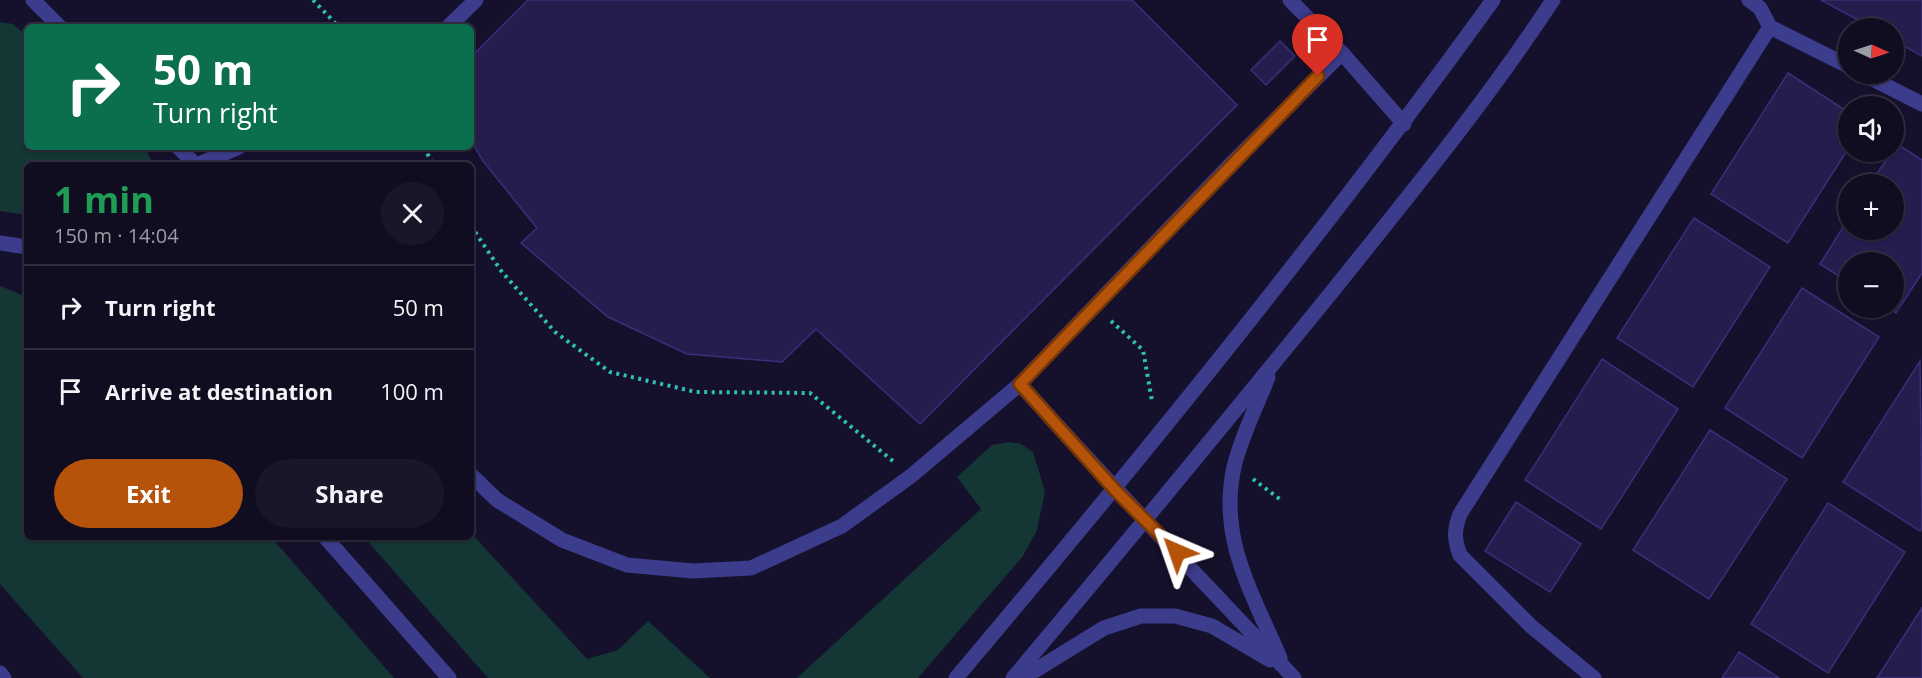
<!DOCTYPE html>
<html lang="en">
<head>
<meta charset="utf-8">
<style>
  body { margin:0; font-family:"Open Sans",sans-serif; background:#19162a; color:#f1f3f6; height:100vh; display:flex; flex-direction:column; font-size:22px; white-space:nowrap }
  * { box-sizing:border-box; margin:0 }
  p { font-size:20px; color:#9c9ca5 }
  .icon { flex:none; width:33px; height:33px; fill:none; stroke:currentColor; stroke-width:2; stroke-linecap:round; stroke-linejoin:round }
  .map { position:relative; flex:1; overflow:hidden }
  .sheet { position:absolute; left:24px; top:162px; width:450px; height:378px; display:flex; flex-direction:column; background:#100d21; border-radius:9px; box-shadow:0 2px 4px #0004,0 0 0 2px #302d3f }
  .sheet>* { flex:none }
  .banner { position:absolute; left:24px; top:24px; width:450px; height:126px; border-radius:9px; box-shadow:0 2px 4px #0004,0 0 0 2px #302d3f; background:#0b6e4f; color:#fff; overflow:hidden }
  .needle { width:39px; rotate:93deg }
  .controls { position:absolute; left:1838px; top:18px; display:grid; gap:12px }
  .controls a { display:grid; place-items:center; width:66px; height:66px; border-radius:50%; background:#100d21; box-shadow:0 2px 4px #0004,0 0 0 2px #302d3f; font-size:30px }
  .pin { position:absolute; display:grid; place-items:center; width:51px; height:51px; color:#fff; margin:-62px -26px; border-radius:50% 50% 50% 0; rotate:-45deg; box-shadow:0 0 6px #0007 }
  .pin .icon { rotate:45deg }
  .me { position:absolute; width:66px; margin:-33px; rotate:317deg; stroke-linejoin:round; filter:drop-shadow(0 0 4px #0008) }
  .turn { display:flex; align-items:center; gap:21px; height:126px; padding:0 30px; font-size:27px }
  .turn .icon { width:78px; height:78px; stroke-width:2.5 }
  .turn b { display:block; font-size:42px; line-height:51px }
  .round { display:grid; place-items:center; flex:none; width:63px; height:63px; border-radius:32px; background:#19162a }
  .overview { display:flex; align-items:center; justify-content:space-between; height:102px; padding:0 30px }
  h1 { font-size:36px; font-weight:700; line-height:45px; color:#1e9e55 }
  .cta { display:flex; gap:12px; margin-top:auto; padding:12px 30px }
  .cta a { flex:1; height:69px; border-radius:36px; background:#b45309; color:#fff; font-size:24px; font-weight:700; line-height:69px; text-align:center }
  .cta a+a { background:#19162a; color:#f1f3f6 }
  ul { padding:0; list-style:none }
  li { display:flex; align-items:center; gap:18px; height:84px; padding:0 30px; border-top:2px solid #302d3f }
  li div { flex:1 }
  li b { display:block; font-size:22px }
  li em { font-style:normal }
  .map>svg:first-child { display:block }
  .green { fill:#143634 }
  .building { fill:#251d4e; stroke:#3b2e7a; stroke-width:1.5 }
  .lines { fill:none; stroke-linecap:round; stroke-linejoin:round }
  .path { stroke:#2fc0b2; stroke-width:4; stroke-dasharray:3 4.5; stroke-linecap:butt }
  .minor { stroke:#3c3c8c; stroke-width:15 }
  .route-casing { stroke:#753606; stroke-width:15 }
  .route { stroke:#b45309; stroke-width:10 }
</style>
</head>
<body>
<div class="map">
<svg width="1922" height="678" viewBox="0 0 1922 678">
  <rect width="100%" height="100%" fill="#15112c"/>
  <g class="green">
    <polygon points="0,22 13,24 27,36 27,147 145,147 153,165 27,165 27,215 0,211"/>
    <polygon points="0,286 27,297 27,537 271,537 394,678 83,678 0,584"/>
    <polygon points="1010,442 1021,444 1033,452 1045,491 1037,530 1023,556 918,678 797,678 981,509 957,477 992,445"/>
    <polygon points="471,533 587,659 618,650 648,621 710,678 488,678 364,537 471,537"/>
  </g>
  <g class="building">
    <polygon points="528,0 1132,0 1237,105 920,424 816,329 782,362 687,354 608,317 521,243 537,228 483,161 471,140 471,57"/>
    <polygon points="1821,0 1922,0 1922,56 1893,40 1893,28 1873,28"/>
    <polygon points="1280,41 1295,56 1266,85 1251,70"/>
    <polygon points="1788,73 1848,112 1848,149 1788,243 1711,194"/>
    <polygon points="1897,144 1922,160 1922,273 1896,313 1887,308 1893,308 1893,262 1848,262 1848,282 1820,264 1848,219 1848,230 1893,230 1893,184 1870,184"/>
    <polygon points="1694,218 1770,267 1693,387 1617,338"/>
    <polygon points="1802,288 1879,337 1802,458 1725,408"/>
    <polygon points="1602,359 1678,409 1601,529 1525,480"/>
    <polygon points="1920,361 1922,528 1920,531 1843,482"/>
    <polygon points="1710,430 1787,479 1709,599 1633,550"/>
    <polygon points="1516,502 1581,544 1550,592 1485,551"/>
    <polygon points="1828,503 1905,552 1828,673 1751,624"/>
    <polygon points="1922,608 1922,678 1877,678"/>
    <polygon points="1739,652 1779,678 1722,678"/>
  </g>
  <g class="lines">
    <g class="path">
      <polyline points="313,0 339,27"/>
      <polyline points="424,147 433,165"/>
      <polyline points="471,226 502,272 555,332 610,372 696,392 810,393 894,462"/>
      <polyline points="1111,321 1143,350 1152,401"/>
      <polyline points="1253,479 1281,500"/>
    </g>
    <g class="minor">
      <polyline points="33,0 60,27"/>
      <polyline points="1749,0 1760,8 1770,27"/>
      <polyline points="448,27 476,0"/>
      <polyline points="1342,53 1404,124"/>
      <polyline points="1863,74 1922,104"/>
      <polyline points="178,147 196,165"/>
      <polyline points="197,165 239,147"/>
      <polyline points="0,243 27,247"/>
      <path d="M1268 377C1257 406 1241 437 1234 467 1218 539 1253 594 1280 658"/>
      <path d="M1020 384C1109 484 1202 580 1294 678"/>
      <polyline points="471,475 497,500 562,540 627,565 693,571 751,568 842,526 911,476 1020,384 1229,166 1342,53 1290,0"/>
      <polyline points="325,537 449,678"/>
      <polyline points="0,673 4,678"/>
      <path d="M956 678C1142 458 1324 234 1493 0"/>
      <path d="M1013 678C1120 551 1226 422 1331 293 1407 198 1486 102 1553 0"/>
      <polyline points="1023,678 1104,628 1141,616 1175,616 1212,626 1270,660"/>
      <path d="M1594 678 1532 627 1460 555C1454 539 1454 530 1460 514L1770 27 1848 66"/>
    </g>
  </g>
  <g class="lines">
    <g class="route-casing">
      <polyline id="route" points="1177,552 1115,490 1020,384 1318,76"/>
    </g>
    <use href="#route" class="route"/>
  </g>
</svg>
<div class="controls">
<a><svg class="needle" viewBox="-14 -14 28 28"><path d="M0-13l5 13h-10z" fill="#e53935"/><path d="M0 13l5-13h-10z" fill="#9c9ca5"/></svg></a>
<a><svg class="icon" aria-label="sound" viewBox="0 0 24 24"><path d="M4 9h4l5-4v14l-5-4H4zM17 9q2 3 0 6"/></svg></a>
<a>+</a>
<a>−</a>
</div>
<div class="pin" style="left:1318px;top:76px;background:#d93025"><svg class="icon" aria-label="arrive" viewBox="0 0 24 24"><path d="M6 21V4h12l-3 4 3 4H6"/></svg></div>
<svg class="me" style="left:1177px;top:552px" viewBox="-20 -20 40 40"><path d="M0-17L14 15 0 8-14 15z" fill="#b45309" stroke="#fff" stroke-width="4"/></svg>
<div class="banner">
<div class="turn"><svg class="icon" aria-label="right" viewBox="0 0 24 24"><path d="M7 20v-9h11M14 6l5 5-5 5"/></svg><div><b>50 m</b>Turn right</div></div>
</div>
<section class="sheet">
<div class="overview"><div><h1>1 min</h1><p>150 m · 14:04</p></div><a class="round"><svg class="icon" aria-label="close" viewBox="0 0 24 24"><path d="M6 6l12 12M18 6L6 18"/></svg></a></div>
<ul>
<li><svg class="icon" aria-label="right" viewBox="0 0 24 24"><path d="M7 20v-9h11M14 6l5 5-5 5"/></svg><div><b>Turn right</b></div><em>50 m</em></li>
<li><svg class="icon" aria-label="arrive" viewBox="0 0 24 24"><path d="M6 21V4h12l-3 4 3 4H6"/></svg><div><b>Arrive at destination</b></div><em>100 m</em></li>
</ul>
<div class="cta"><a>Exit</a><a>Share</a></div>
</section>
</div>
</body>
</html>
